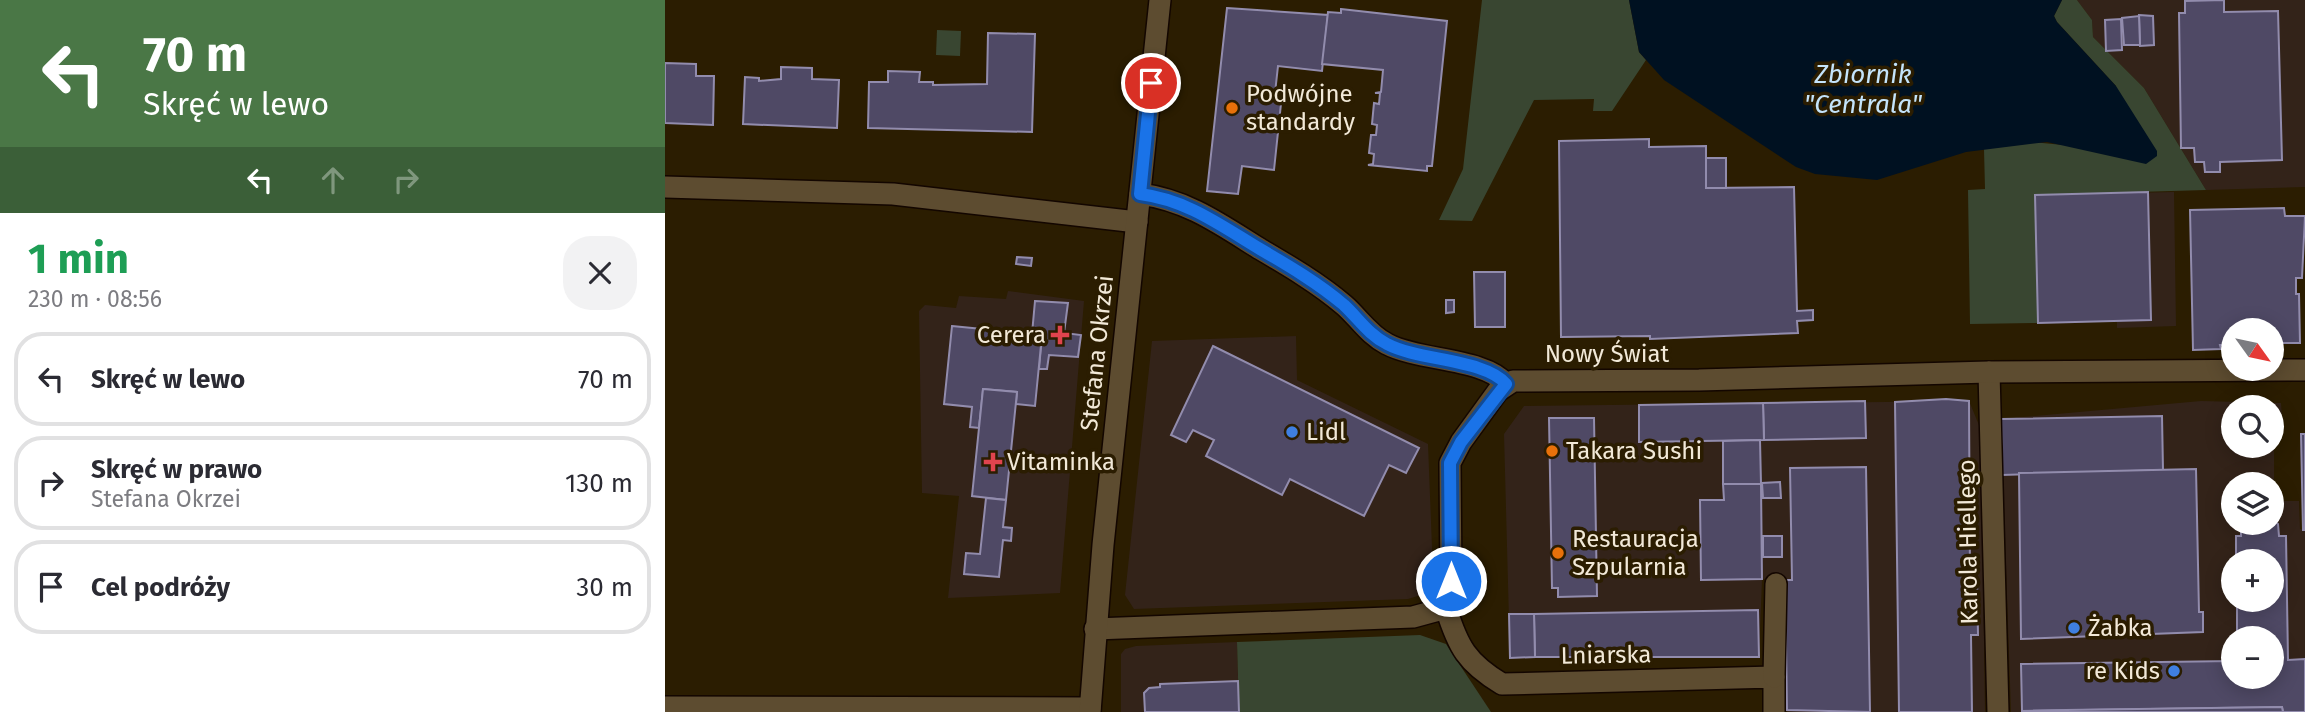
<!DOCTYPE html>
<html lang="pl">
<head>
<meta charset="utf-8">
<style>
  body { margin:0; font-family:"Fira Sans",sans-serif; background:#f2f2f3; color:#2b2b33; height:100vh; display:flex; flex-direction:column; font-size:26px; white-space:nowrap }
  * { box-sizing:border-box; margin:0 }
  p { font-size:23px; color:#7c7c81 }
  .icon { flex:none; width:38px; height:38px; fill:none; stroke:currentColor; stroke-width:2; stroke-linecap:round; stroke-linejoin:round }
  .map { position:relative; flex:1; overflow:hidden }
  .drawer { display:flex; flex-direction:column; background:#fff; width:665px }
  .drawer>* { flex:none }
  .guide { background:#4a7746; color:#fff; overflow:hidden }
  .needle { width:46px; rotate:123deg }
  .buttons { position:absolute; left:1556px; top:318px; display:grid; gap:14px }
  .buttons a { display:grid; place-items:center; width:63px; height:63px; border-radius:50%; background:#fff; box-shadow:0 4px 18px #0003; font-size:35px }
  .pin { position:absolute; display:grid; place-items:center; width:60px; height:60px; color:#fff; margin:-30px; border:4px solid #fff; border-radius:50%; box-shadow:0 2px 7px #0007 }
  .me { position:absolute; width:77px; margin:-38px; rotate:0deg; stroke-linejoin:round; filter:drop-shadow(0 0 5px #0008) }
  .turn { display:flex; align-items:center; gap:24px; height:147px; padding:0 28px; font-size:32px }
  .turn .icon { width:91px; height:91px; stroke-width:2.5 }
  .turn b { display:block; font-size:49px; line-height:60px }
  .lanes { display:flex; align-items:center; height:66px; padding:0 28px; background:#0003; justify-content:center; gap:35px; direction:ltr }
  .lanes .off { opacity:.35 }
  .round { display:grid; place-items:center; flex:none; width:74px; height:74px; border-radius:28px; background:#f2f2f3 }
  .head { display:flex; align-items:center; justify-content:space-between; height:119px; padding:0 28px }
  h1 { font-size:42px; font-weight:700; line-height:52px; color:#1e9e55 }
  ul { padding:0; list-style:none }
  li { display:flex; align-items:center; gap:21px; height:94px; margin:0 14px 10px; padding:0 14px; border:4px solid #e1e1e2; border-radius:28px }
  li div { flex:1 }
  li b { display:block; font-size:26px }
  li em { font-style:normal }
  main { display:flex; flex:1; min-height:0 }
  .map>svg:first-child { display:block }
  .commercial { fill:#332319; fill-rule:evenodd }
  .green { fill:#394631 }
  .water { fill:#001121 }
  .building { fill:#4f4965; stroke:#928cad; stroke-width:2 }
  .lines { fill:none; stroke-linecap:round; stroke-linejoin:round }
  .minor-casing { stroke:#130600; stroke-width:24 }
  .minor { stroke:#5d4c30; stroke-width:21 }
  .route-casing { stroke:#114b97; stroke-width:18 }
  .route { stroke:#1a73e8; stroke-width:12 }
  .food-dot { fill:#e8710a; stroke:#2b1d01; stroke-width:2.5 }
  .health-dot { fill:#e0444e; stroke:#2b1d01; stroke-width:2.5 }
  .shop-dot { fill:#3f7fe0; stroke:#2b1d01; stroke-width:2.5 }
  .labels { text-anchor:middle; stroke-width:7; stroke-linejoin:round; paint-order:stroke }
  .poi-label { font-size:24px; fill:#f2e9d8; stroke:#2b1d01; text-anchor:start }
  .street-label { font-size:24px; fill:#f2e9d8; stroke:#2b1d01 }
  .water-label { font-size:26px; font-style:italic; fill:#c4e4fb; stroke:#2b1d01 }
</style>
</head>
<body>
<main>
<section class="drawer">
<div class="guide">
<div class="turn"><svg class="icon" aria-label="left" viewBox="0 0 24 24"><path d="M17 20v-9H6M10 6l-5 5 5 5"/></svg><div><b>70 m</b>Skręć w lewo</div></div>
<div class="lanes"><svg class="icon" aria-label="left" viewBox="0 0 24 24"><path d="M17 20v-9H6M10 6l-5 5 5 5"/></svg><svg class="icon off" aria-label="ahead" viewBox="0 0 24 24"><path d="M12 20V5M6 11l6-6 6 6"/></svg><svg class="icon off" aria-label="right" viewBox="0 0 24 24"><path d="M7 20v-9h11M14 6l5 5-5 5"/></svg></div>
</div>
<div class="head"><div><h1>1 min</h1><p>230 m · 08:56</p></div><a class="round"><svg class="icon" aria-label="close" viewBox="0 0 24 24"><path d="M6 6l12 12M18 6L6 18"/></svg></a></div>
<ul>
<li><svg class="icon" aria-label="left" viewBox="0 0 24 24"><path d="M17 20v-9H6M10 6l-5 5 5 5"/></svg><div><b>Skręć w lewo</b></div><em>70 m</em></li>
<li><svg class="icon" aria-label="right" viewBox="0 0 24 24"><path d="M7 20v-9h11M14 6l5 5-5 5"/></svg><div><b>Skręć w prawo</b><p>Stefana Okrzei</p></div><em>130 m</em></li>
<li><svg class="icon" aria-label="arrive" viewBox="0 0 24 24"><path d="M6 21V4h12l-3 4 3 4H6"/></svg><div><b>Cel podróży</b></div><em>30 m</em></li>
</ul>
</section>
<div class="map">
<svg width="1640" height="712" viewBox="0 0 1640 712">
  <rect width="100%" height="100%" fill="#2b1d01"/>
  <g class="commercial">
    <polygon points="1412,0 1640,0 1640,187 1541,190 1479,88 1428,37 1427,20"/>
    <polygon points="1509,192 1511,326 1452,328 1452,321 1348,323 1370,195"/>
    <polygon points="343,291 419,301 395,593 283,598 294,496 257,493 254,311 260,305 291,308 294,296 341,299"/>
    <polygon points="631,336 632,380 763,444 768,573 764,586 756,595 743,599 469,609 460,595 487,341"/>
    <polygon points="1304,401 1316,430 1320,712 1122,712 1115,578 1097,579 1094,657 845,658 839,434 859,406"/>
    <path d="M1536 401 1616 403 1618 432H1609V501H1634L1635 529 1640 530V712H1346L1336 419ZM1568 408H1606V446H1568ZM1568 485H1606V523H1568ZM1568 562H1606V600H1568ZM1568 639H1606V677H1568Z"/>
    <polygon points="572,642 574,712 456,712 456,654 460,649 471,646"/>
  </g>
  <g class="green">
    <polygon points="817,0 964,0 974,52 981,60 947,111 928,111 929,99 869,100 807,221 774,220 798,169"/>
    <polygon points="1397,0 1412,0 1427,20 1428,37 1479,88 1541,190 1370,195 1373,323 1305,324 1303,190 1320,189 1319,149 1366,142 1398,145 1451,86 1392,22 1389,16"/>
    <polygon points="272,30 296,31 295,56 271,55"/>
    <polygon points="755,635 781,644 826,712 574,712 572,642"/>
  </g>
  <polygon class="water" points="964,0 1397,0 1389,16 1392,22 1451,86 1492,151 1492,156 1481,164 1382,142 1301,152 1212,180 1150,174 1131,167 999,80 974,52"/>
  <g class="building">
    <polygon points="1559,0 1559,12 1613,11 1617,160 1555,162 1555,172 1540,172 1539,162 1530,162 1529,148 1516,148 1514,13 1520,13 1520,1"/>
    <polygon points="562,8 663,15 657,71 613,66 610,93 617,94 609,170 577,166 573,194 542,191"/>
    <polygon points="676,9 782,21 767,166 762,166 762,171 703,165 708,164 709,154 704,153 706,135 711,135 712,125 707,124 709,103 714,104 715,93 710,93 716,92 718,70 657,64 663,12 676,13"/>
    <polygon points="1474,15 1488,16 1489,45 1475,46"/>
    <polygon points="1474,16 1475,45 1459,45 1457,18"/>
    <polygon points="1456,19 1457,50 1441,51 1440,20"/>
    <polygon points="323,33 370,34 367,132 203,128 204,82 223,82 223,71 255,72 254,82 268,82 268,85 322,84"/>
    <polygon points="0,63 31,64 31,76 49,76 48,125 0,123"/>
    <polygon points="116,67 147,68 147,79 174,80 172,128 78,124 80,77 94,78 94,81 116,79"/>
    <polygon points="984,139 984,147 1041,146 1041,188 1129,187 1132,311 1148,310 1148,320 1132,321 1133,333 985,339 985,336 896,337 894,141"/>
    <rect x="1041" y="158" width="20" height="30"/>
    <polygon points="1483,192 1486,320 1373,323 1370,195"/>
    <polygon points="1619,208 1620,216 1640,216 1637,278 1631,278 1631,294 1634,294 1635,343 1606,343 1606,331 1568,331 1568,345 1555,345 1556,349 1528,350 1525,210"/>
    <polygon points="352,257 367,258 366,266 351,264"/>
    <polygon points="809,272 840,272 840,327 810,327"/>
    <polygon points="781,300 789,300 789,312 781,313"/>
    <polygon points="370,301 403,303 399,333 416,335 413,357 384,355 382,369 374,369 377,335 367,334"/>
    <polygon points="287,326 377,335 370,406 351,404 352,392 318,389 314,428 305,427 307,407 279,404"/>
    <polygon points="548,346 754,448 741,473 724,465 699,516 625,479 617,495 541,456 549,440 528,430 521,442 506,435"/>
    <polygon points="318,389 352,392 341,500 307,496"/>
    <polygon points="1281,399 1304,401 1305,579 1312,579 1313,635 1306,635 1307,712 1234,712 1230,402"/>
    <polygon points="1200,401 1201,438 1099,440 1098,403"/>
    <polygon points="1098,403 1099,440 974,442 974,405"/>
    <polygon points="1497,416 1498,470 1337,475 1336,419"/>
    <polygon points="884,418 929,418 932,596 893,597 893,588 887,588"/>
    <polygon points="1636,434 1640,434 1640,530 1638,530"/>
    <polygon points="1095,440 1096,484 1058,484 1058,441"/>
    <polygon points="1201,467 1205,712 1122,710 1120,580 1127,580 1125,468"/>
    <polygon points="1531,469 1534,612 1538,612 1538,632 1356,639 1354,473"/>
    <polygon points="1115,482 1116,498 1098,498 1097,483"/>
    <polygon points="1058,484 1096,484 1097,579 1036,580 1035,500 1059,500"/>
    <polygon points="321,498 341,500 338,527 347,528 346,541 338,540 334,577 299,574 301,553 315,554"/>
    <polygon points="1606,519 1613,524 1614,536 1621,536 1623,660 1640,659 1640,712 1618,712 1617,707 1357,711 1356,664 1568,661 1568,677 1606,677 1606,639 1572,639 1572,600 1606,600 1606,562 1571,562 1571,536 1576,536 1576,523 1606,523"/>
    <rect x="1098" y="536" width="19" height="21"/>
    <polygon points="1093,610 1094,657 870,657 869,614"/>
    <polygon points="844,614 869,614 870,657 845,658"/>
    <polygon points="573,681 574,712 480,712 479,693 484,688 495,687 495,684"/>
    <polygon points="1617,707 1618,712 1401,712 1401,710"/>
    <polygon points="1401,710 1401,712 1357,712 1357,711"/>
  </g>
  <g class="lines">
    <g class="minor-casing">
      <g id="minor">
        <polyline points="0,187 228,194 472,222"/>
        <path d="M475 194C522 200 555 224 595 249 624 266 653 283 679 305 693 317 704 335 722 344 754 361 820 358 841 384"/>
        <polyline points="1324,372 1333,712"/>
        <path d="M781 608C793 647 802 663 837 684L1109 677V712"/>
        <polyline points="430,629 748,617 781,608 786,581 785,463 796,442 833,391 848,381 1034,380 1324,372 1640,370"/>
        <polyline points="1109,677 1111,584"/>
        <polyline points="0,707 425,708"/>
        <polyline points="425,712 438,545 495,0"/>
      </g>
    </g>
    <use href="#minor" class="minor"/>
  </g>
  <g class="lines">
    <g class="route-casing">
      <path id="route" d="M486 83 475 194C522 200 555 225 595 249 624 266 653 283 679 305 693 318 704 335 722 344 754 361 820 359 841 384L796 442 785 463 786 581"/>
    </g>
    <use href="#route" class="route"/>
  </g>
  <g class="food-dot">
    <circle cx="567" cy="108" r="7"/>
    <circle cx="887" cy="451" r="7"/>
    <circle cx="893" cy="553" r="7"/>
  </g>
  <g class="health-dot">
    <path d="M391.5 324.5h7v7h7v7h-7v7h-7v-7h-7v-7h7z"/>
    <path d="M324.5 451.5h7v7h7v7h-7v7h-7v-7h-7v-7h7z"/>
  </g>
  <g class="shop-dot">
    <circle cx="627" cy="432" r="7"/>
    <circle cx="1409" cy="628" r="7"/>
    <circle cx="1509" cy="671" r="7"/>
  </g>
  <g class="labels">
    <g class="poi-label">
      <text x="581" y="102">Podwójne<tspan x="581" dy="28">standardy</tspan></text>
      <text x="381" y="343" text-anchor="end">Cerera</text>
      <text x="641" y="440">Lidl</text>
      <text x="901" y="459">Takara Sushi</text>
      <text x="342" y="470">Vitaminka</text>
      <text x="907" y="547">Restauracja<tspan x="907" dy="28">Szpularnia</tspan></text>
      <text x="1423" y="636">Żabka</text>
      <text x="1495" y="679" text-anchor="end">re Kids</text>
    </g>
    <g class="street-label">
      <text transform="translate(432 353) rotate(-84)" y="8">Stefana Okrzei</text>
      <text x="942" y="362">Nowy Świat</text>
      <text transform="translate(1303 542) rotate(-91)" y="8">Karola Hiellego</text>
      <text transform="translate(941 655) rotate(-1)" y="8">Lniarska</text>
    </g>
    <g class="water-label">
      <text x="1198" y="83">Zbiornik<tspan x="1198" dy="30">"Centrala"</tspan></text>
    </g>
  </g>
</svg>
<div class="buttons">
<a><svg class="needle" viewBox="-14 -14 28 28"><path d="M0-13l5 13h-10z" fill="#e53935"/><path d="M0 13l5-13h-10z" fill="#7c7c81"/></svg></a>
<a><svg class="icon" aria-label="search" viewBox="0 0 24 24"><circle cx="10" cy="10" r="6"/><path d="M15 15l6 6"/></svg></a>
<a><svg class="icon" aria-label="layers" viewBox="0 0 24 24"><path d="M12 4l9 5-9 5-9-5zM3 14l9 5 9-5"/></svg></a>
<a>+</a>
<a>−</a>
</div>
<div class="pin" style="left:486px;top:83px;background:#d93025"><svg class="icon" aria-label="arrive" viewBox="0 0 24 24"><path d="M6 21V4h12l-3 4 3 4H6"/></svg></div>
<svg class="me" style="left:786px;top:581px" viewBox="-20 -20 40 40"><circle r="17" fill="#1a73e8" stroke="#fff" stroke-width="3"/><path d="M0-11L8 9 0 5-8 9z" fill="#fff"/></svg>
</div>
</main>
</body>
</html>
